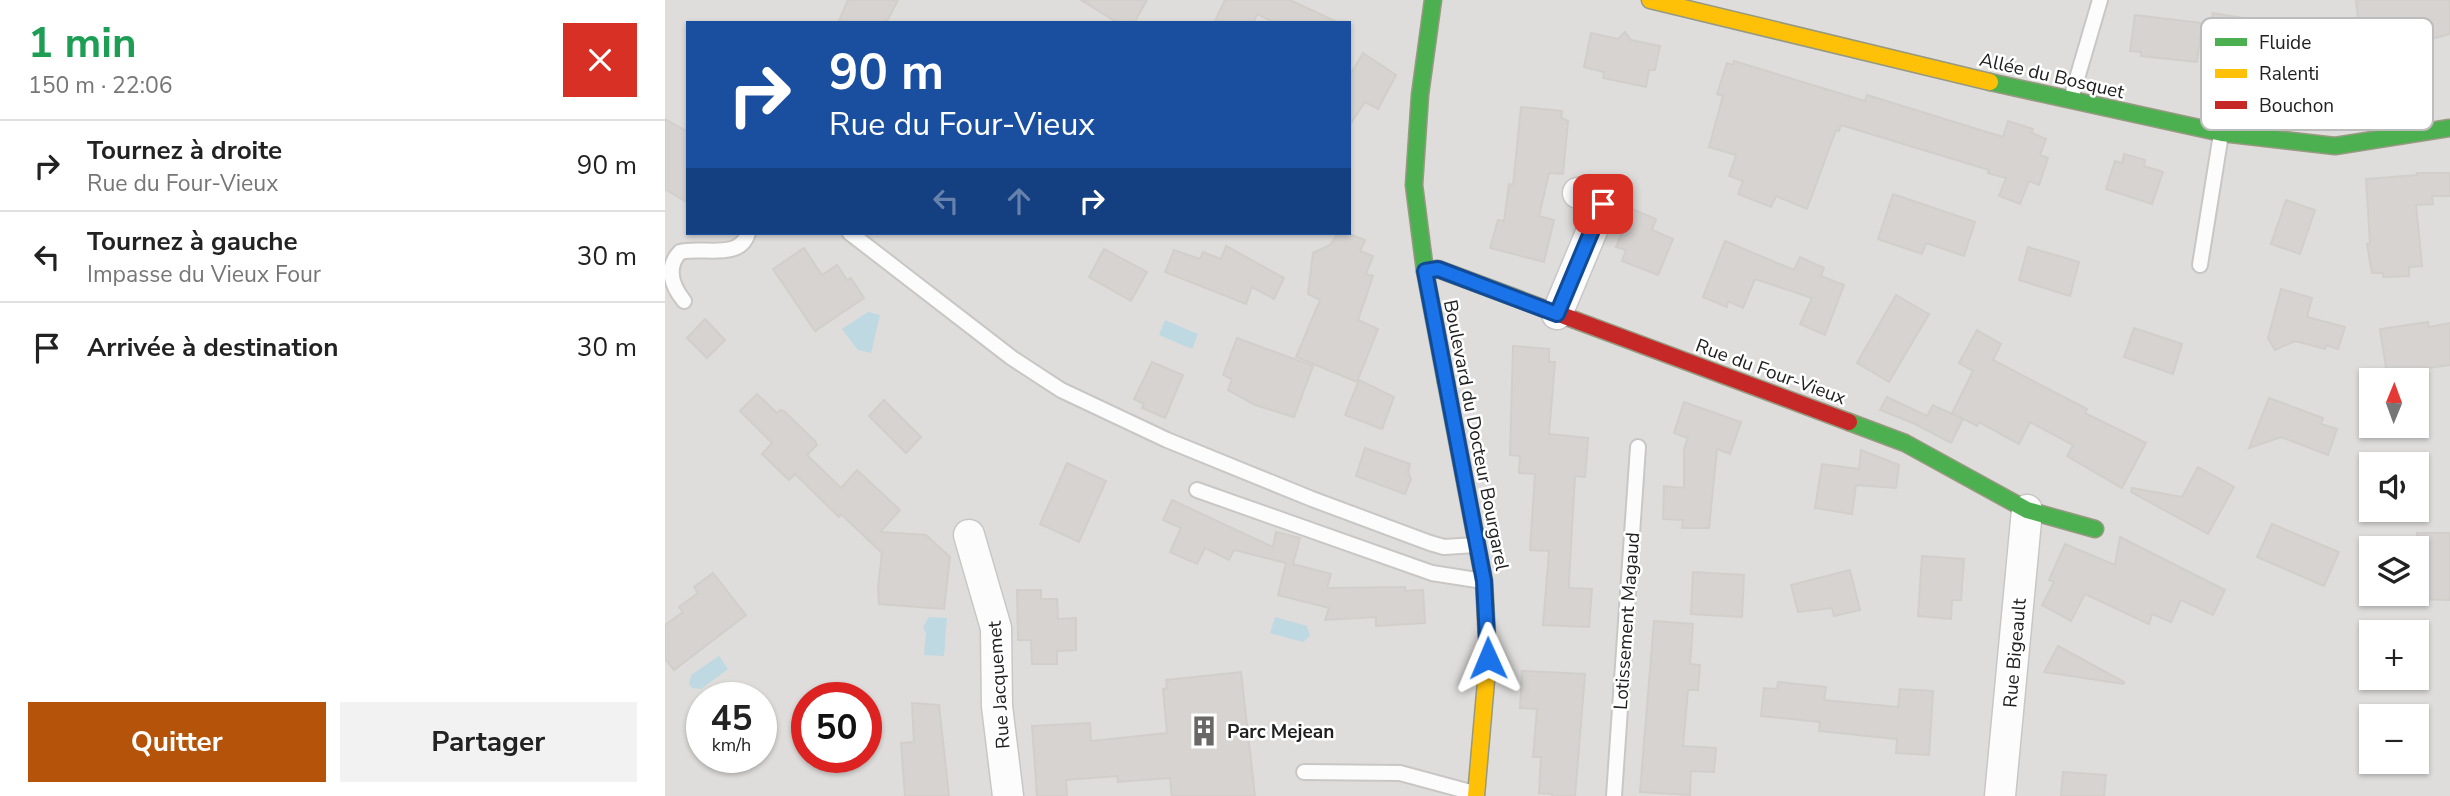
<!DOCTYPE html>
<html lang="fr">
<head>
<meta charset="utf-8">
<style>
  body { margin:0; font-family:"Nunito Sans",sans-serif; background:#f2f2f2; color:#222; height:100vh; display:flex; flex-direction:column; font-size:26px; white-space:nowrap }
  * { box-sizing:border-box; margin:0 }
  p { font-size:23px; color:#767676 }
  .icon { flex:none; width:38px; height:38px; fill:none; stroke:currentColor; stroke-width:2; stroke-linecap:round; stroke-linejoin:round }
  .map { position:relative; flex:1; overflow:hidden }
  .drawer { display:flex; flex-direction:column; background:#fff; width:665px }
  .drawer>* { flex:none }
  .banner { position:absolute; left:21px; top:21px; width:665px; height:214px; border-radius:0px; box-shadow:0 2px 5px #0004; background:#1a4fa0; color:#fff; overflow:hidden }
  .needle { width:46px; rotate:1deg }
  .buttons { position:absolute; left:1694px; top:368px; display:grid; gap:14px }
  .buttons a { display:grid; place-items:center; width:70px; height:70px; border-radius:0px; background:#fff; box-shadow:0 2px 5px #0004; font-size:35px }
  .speed { position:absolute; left:21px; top:682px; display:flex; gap:14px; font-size:35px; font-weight:700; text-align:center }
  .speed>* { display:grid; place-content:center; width:91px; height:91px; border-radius:50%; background:#fff; box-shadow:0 2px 5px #0004; line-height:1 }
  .speed small { font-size:18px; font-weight:400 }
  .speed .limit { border:10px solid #d22; background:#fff; color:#111 }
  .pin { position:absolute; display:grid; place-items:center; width:60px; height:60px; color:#fff; margin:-30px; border-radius:14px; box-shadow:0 4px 10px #0006 }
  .me { position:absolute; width:77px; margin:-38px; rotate:359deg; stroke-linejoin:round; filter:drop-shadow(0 0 5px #0008) }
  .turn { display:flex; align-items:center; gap:24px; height:147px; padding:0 28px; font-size:32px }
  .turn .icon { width:91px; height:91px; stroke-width:2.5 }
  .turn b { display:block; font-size:49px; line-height:60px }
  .lanes { display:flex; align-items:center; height:66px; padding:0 28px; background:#0003; justify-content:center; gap:35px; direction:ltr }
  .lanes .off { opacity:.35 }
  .round { display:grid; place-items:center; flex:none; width:74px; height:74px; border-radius:0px; background:#f2f2f2 }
  .overview { display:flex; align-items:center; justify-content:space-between; height:119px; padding:0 28px }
  h1 { font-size:42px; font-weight:700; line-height:52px; color:#1e9e55 }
  .primary-button { display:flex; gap:14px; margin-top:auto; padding:14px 28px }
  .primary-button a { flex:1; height:80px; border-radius:0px; background:#b45309; color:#fff; font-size:28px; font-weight:700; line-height:80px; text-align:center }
  .primary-button a+a { background:#f2f2f2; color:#222 }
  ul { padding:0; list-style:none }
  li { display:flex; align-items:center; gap:21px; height:91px; padding:0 28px; border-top:2px solid #e0e0e0 }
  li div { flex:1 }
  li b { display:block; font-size:26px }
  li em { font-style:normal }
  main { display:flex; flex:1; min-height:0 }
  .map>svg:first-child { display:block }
  .residential { fill:#dedddb; fill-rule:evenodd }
  .water { fill:#bed9e2 }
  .building { fill:#d6d3d1; stroke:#d2cfcb; stroke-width:2 }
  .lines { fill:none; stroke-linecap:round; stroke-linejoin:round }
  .lane-casing { stroke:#c8c7c6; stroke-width:18 }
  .street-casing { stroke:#c8c7c6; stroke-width:33 }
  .fast-casing { stroke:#979981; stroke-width:19 }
  .slow-casing { stroke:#979981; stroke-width:19 }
  .jam-casing { stroke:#979981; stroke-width:19 }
  .lane { stroke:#fdfcfc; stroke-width:14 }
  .street { stroke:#fdfcfc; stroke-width:30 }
  .fast { stroke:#4caf50; stroke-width:16 }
  .slow { stroke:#ffc107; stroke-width:16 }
  .jam { stroke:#c62828; stroke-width:16 }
  .route-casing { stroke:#114b97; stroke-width:18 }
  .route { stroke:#1a73e8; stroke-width:12 }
  .labels { text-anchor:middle; stroke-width:5; stroke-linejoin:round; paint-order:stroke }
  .street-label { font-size:19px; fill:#212121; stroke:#fff }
  .poi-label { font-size:19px; font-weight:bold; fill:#212121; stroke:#fff; text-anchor:start }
  .key { fill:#fff; stroke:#bcbcbc; stroke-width:2 }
  .key-label { font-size:19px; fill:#212121 }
</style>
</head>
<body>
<main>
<section class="drawer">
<div class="overview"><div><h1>1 min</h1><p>150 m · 22:06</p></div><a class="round" style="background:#d93025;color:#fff"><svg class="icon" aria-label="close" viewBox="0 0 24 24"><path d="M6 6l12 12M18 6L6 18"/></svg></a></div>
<ul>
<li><svg class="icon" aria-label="right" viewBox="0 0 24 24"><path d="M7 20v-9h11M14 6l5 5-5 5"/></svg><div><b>Tournez à droite</b><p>Rue du Four-Vieux</p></div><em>90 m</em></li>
<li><svg class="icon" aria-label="left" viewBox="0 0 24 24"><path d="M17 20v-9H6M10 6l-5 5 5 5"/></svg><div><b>Tournez à gauche</b><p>Impasse du Vieux Four</p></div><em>30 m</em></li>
<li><svg class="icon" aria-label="arrive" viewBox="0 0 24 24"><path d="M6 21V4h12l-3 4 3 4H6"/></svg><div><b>Arrivée à destination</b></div><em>30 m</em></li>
</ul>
<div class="primary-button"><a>Quitter</a><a>Partager</a></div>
</section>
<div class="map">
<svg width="1785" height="796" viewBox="0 0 1785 796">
  <rect width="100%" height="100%" fill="#efedea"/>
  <path class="residential" d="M0 0H1785V796H0ZM23 23H684V233H23ZM1706 380H1752V425H1706ZM1706 464H1752V509H1706ZM1706 548H1752V593H1706ZM1706 632H1752V677H1706ZM37 698H96V758H37ZM142 698H201V758H142ZM1706 716H1752V761H1706Z"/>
  <g class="water">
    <polygon points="203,312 215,315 206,353 193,350 177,329"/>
    <polygon points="500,320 533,334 527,349 494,335"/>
    <polygon points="264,617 282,618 279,656 259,655 261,633 258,627"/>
    <polygon points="610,617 642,626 645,636 638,642 605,633"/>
    <polygon points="54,656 63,669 36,689 27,688 24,684 26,675"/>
  </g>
  <g class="building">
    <polygon points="183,0 233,0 221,23 173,23"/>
    <polygon points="416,0 482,0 469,23 453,23"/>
    <polygon points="560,0 625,0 674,23 611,23 592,14 588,23 549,23"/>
    <polygon points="1691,0 1785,0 1785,34 1752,43 1751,36 1714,38 1701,27 1694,28"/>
    <polygon points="1548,13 1619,25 1619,28 1644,32 1639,70 1586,61 1589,40 1544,30"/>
    <polygon points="1470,15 1537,23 1532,62 1476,56 1476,52 1465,51"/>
    <polygon points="960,32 966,40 995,46 990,70 984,70 981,87 938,78 939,72 919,67 926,33 953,39"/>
    <polygon points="698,53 731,75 713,109 700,102 684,126 684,77"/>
    <polygon points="1069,61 1200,101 1202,95 1338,137 1343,121 1368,129 1367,133 1381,139 1375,155 1383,158 1374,185 1364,181 1355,204 1334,196 1341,178 1323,173 1324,170 1176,125 1174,131 1171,130 1142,209 1111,196 1106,207 1073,194 1078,181 1064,176 1071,155 1044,147 1058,96 1052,94 1062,63 1068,65"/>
    <polygon points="856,107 897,111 896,118 903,121 898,174 884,173 874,216 889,220 879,262 825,248 833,220 839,221 844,184 848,185"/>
    <polygon points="0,119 23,132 23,203 0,189"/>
    <polygon points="1459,154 1480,160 1479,166 1498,172 1487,204 1441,189 1450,161 1457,163"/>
    <polygon points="1752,173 1785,173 1785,196 1767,196 1768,204 1751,205 1757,266 1744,267 1744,276 1718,277 1718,273 1707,273 1702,244 1705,243 1701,179 1752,175"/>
    <polygon points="1228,194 1310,222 1299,256 1261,243 1257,254 1213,239"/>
    <polygon points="1621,200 1650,210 1635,254 1606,244"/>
    <polygon points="967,209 991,219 987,230 1008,239 993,275 957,261 961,250 951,247"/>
    <polygon points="673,233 682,233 700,240 695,251 708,256 701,274 708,276 693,320 713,329 692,382 631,357 655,300 643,294 648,253 665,245"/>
    <polygon points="1060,241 1129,270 1135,257 1159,268 1156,276 1179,285 1160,335 1135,324 1147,298 1090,279 1078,308 1063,301 1062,307 1038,297"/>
    <polygon points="561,246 619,278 609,299 587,287 581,304 500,272 509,250 535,259 538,252 556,259"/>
    <polygon points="1363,247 1414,262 1405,296 1354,280"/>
    <polygon points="139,248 157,275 172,265 182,280 186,278 199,298 150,331 108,269"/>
    <polygon points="439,249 482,272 466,301 424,277"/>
    <polygon points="1616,289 1647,298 1642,317 1680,327 1673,349 1661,345 1660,349 1630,341 1610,350 1603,338"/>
    <polygon points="1231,295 1264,314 1224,382 1192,363"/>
    <polygon points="40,319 60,340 42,358 22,338"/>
    <polygon points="1763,322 1764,327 1785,323 1785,365 1722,374 1715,329"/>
    <polygon points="1469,328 1517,344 1508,374 1459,357"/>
    <polygon points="1312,330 1336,344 1328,360 1422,409 1420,413 1481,443 1457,488 1402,456 1408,445 1365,422 1354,444 1314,422 1312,426 1287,413 1308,371 1294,363"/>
    <polygon points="572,338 648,366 629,417 590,405 563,390 567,379 558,375"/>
    <polygon points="848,346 884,349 884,362 890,362 884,434 923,438 920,477 910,476 904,579 904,588 927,589 924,627 878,625 884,551 865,550 870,474 854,473 855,456 845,455"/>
    <polygon points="487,362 518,375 500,418 477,408 479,404 469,399"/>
    <polygon points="694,380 729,397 717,429 680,415"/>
    <polygon points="92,394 112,413 115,410 119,411 150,441 152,445 142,455 176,488 192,470 235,510 215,532 261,535 285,557 279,609 214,604 213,588 217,553 176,514 174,517 130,474 124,480 97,454 107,443 75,411"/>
    <polygon points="1222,397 1262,416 1268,405 1298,419 1286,443 1250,424 1215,410"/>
    <polygon points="1604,398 1658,418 1656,424 1672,429 1663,455 1616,437 1584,448"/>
    <polygon points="219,400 256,437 241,453 204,416"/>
    <polygon points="1019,402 1076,422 1065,454 1052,449 1044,528 1017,528 1018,520 998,519 999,486 1019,488 1019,449 1023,438 1009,433"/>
    <polygon points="700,448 745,464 743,472 746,479 740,494 691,476"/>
    <polygon points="1196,450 1234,465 1231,488 1191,485 1187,514 1150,508 1157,464 1194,469"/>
    <polygon points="402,463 441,481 414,542 375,524"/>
    <polygon points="1533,467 1569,487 1543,534 1466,492 1467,488 1517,497"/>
    <polygon points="507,500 608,547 611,532 635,538 628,564 666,574 662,588 740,587 740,591 758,590 760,623 711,626 711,617 660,620 664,608 613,595 621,563 569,550 564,560 540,548 532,564 505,552 516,528 498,520"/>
    <polygon points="1607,524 1674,552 1659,586 1592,557"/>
    <polygon points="1752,533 1785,533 1785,600 1752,599"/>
    <polygon points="1455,537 1560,590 1548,615 1516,600 1506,622 1487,614 1484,624 1420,594 1406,621 1377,605 1389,582 1384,580 1400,544 1450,565"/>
    <polygon points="1257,556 1299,559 1296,600 1287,600 1286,619 1253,616"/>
    <polygon points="1185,570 1195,610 1169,616 1167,608 1133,612 1126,585"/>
    <polygon points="1028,572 1079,575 1077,617 1026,614"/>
    <polygon points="48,573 81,615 9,670 0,659 0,625 18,612 14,607 33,593 29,587"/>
    <polygon points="352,590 376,590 376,599 392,599 393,619 411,618 411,650 392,651 392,664 367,664 366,640 353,640"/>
    <polygon points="989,621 1028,624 1025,664 1035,665 1033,690 1023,690 1018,746 1051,748 1049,772 1026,771 1025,795 975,792"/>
    <polygon points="1393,646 1459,682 1458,684 1379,672"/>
    <polygon points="857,671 920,674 910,796 887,796 887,794 874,793 876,757 868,757 872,709 855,708"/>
    <polygon points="576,672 590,796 507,796 505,778 453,782 452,776 401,780 402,796 372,796 367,726 425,723 426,741 502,733 498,689 502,688 501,680"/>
    <polygon points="1113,682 1161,687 1159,700 1233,707 1235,689 1268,691 1264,755 1231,753 1232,739 1154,731 1155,722 1096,716 1099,688 1112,689"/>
    <polygon points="247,703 274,705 284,796 240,796 236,743 249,742"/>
    <polygon points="1398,772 1441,775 1439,796 1396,796"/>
  </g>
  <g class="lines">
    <g class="lane-casing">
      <g id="lane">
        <polyline points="1406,99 1435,0"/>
        <polyline points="185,233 347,358 396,390 502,440 647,499 765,543 779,547 811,545"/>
        <polyline points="1535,265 1556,134"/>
        <path d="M19 301C7 286 0 268 15 252 36 246 75 261 83 233"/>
        <polyline points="532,490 767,573 818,581"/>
        <polyline points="639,772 735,773 809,793"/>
        <polyline points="949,796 973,447"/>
      </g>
    </g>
    <g class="street-casing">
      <g id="street">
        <polyline points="892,314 938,204 913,193"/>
        <polyline points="304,535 331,628 332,706 343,796"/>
        <polyline points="1335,796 1362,510"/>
      </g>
    </g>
    <g class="fast-casing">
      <g id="fast">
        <polyline points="768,0 755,95 749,185 760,271 781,382"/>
        <polyline points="1325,82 1557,133 1670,146 1785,128"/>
        <polyline points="1184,422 1240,443 1362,510 1430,529"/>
      </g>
    </g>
    <g class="slow-casing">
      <g id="slow">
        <polyline points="985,0 1325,82"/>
        <polyline points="781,382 819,581 823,658 811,796"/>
      </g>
    </g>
    <g class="jam-casing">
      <polyline id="jam" points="760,271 773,269 1184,422"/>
    </g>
    <use href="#lane" class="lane"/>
    <use href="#street" class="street"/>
    <use href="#fast" class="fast"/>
    <use href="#slow" class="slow"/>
    <use href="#jam" class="jam"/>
  </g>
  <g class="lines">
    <g class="route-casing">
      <polyline id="route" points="823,658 819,581 760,271 773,269 892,314 938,204"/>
    </g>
    <use href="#route" class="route"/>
  </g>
  <defs>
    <g id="building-bare" transform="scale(2.415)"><path d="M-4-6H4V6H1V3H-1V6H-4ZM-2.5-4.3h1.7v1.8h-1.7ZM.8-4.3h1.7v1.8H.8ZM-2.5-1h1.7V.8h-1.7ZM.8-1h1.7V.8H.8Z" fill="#696867" stroke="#fff" stroke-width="2.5" paint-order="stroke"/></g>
  </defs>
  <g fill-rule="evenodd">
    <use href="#building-bare" x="539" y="731"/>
  </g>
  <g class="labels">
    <g class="street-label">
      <text transform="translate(1387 75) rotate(13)" y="7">Allée du Bosquet</text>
      <text transform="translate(1106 371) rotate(20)" y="7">Rue du Four-Vieux</text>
      <text transform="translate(812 435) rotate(79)" y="7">Boulevard du Docteur Bourgarel</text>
      <text transform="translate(961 621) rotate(-86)" y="7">Lotissement Magaud</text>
      <text transform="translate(1349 653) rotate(-85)" y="7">Rue Bigeault</text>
      <text transform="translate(333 685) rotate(-94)" y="7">Rue Jacquemet</text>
    </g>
    <g class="poi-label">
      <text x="562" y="738">Parc Mejean</text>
    </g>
  </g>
  <rect x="1536" y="18" width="232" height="112" rx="10" class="key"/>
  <rect x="1550" y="38" width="32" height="8" fill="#4caf50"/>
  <rect x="1550" y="69" width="32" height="9" fill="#ffc107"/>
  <rect x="1550" y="101" width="32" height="8" fill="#c62828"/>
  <g class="key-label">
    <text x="1594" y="49">Fluide</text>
    <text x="1594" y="80">Ralenti</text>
    <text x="1594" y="112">Bouchon</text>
  </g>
</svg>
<div class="buttons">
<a><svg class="needle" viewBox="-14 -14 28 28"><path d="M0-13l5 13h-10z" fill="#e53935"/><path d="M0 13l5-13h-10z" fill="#767676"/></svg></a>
<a><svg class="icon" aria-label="sound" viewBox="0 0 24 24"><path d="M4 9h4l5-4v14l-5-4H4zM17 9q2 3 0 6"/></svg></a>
<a><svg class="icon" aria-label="layers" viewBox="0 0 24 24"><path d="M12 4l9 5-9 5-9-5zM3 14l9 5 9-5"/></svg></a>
<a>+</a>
<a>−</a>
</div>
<div class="speed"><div>45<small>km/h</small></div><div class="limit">50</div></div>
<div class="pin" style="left:938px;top:204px;background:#d93025"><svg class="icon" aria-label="arrive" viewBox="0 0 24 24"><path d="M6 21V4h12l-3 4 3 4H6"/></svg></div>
<svg class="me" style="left:823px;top:658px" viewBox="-20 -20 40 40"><path d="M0-17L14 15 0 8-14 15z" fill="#1a73e8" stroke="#fff" stroke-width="4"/></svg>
<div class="banner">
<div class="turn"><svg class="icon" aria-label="right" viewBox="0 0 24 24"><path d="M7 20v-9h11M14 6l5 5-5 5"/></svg><div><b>90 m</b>Rue du Four-Vieux</div></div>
<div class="lanes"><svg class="icon off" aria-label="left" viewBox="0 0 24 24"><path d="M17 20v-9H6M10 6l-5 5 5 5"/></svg><svg class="icon off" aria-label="ahead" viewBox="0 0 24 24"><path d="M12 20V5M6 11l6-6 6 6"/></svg><svg class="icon" aria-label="right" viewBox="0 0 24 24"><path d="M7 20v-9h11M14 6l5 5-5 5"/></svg></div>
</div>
</div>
</main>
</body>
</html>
